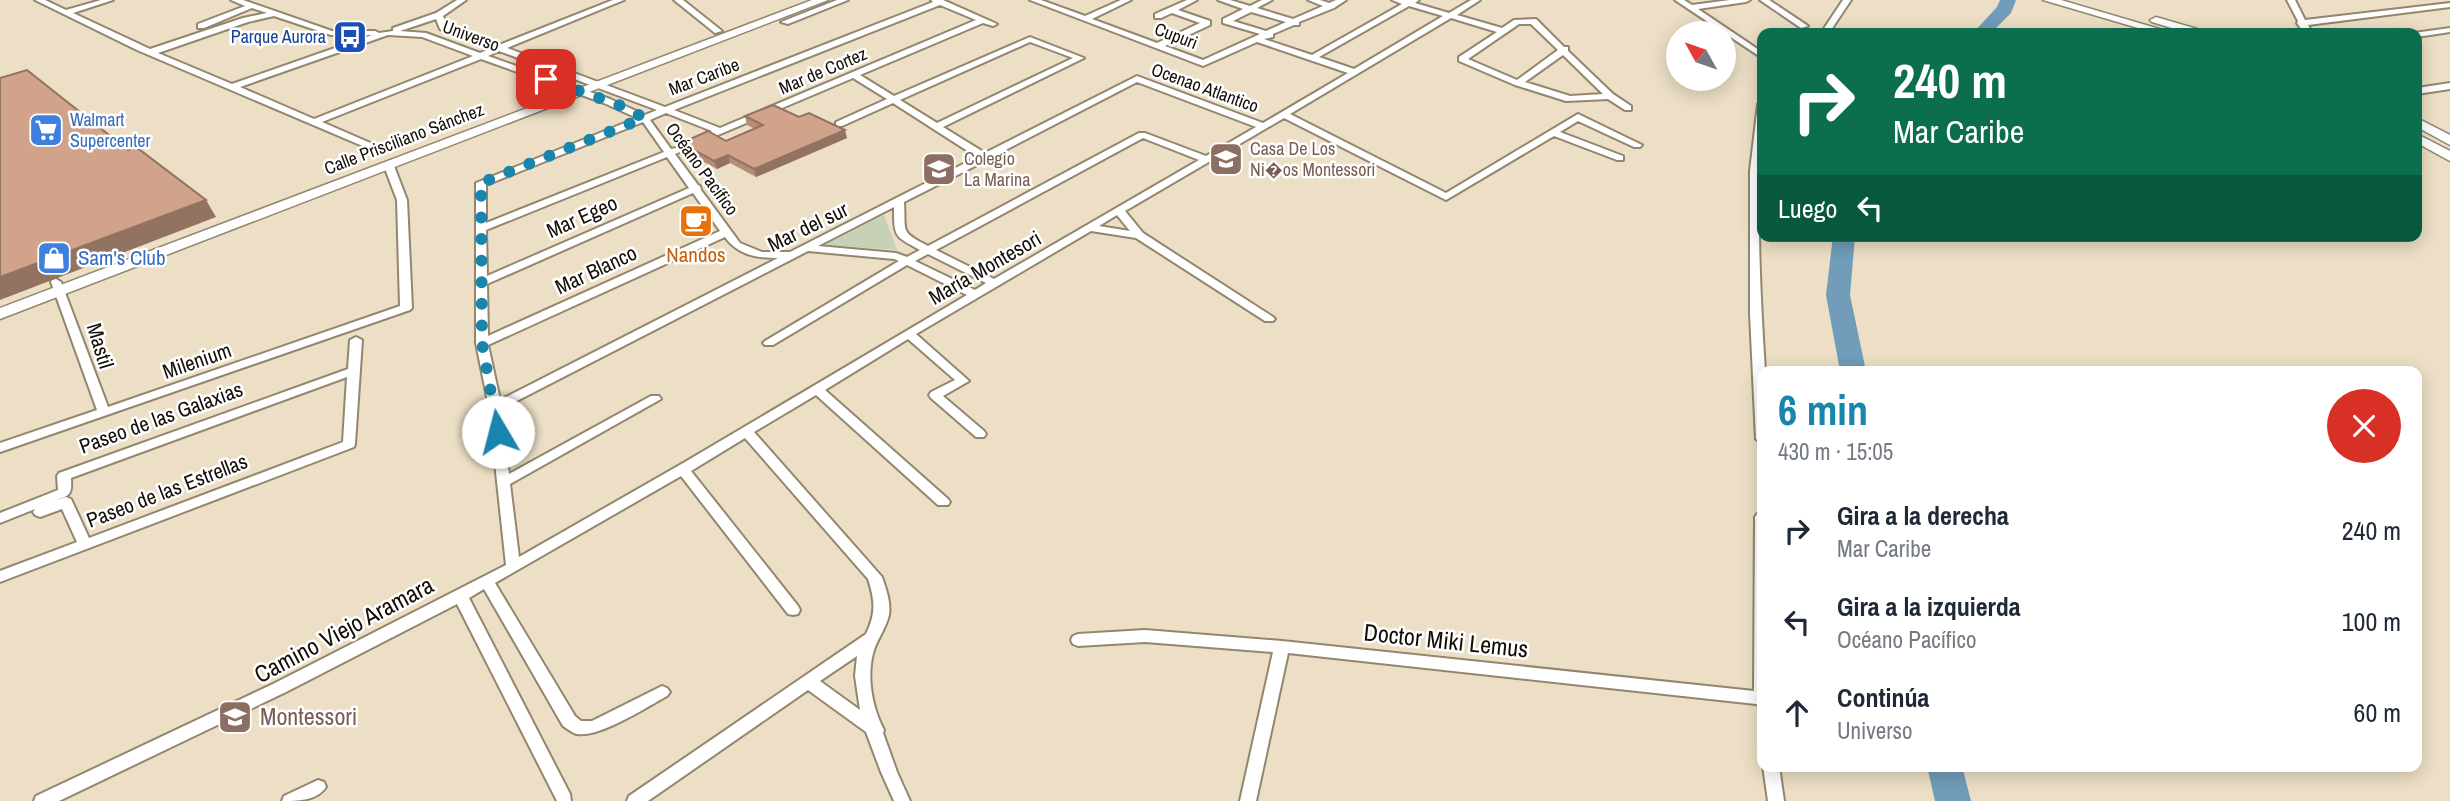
<!DOCTYPE html>
<html lang="es">
<head>
<meta charset="utf-8">
<style>
  body { margin:0; font-family:"Archivo Narrow",sans-serif; background:#f6f6f7; color:#1f2937; height:100vh; display:flex; flex-direction:column; font-size:26px; white-space:nowrap }
  * { box-sizing:border-box; margin:0 }
  p { font-size:23px; color:#747a83 }
  .icon { flex:none; width:38px; height:38px; fill:none; stroke:currentColor; stroke-width:2; stroke-linecap:round; stroke-linejoin:round }
  .map { position:relative; flex:1; overflow:hidden }
  .details { position:absolute; left:1757px; top:366px; width:665px; height:406px; display:flex; flex-direction:column; background:#fff; border-radius:14px; box-shadow:0 4px 18px #0003 }
  .details>* { flex:none }
  .top-card { position:absolute; left:1757px; top:28px; width:665px; height:214px; border-radius:14px; box-shadow:0 4px 18px #0003; background:#0b6e4f; color:#fff; overflow:hidden }
  .needle { width:46px; rotate:310deg }
  .fabs { position:absolute; left:1666px; top:21px; display:grid; gap:14px }
  .fabs a { display:grid; place-items:center; width:70px; height:70px; border-radius:50%; background:#fff; box-shadow:0 4px 18px #0003; font-size:35px }
  .pin { position:absolute; display:grid; place-items:center; width:60px; height:60px; color:#fff; margin:-30px; border-radius:14px; box-shadow:0 4px 10px #0006 }
  .me { position:absolute; width:77px; margin:-38px; rotate:352deg; stroke-linejoin:round; filter:drop-shadow(0 0 5px #0008) }
  .turn { display:flex; align-items:center; gap:24px; height:147px; padding:0 21px; font-size:32px }
  .turn .icon { width:91px; height:91px; stroke-width:2.5 }
  .turn b { display:block; font-size:49px; line-height:60px }
  .then { display:flex; align-items:center; height:66px; padding:0 21px; background:#0003; gap:14px; font-size:26px }
  .round { display:grid; place-items:center; flex:none; width:74px; height:74px; border-radius:37px; background:#f6f6f7 }
  .head { display:flex; align-items:center; justify-content:space-between; height:119px; padding:0 21px }
  h1 { font-size:42px; font-weight:700; line-height:52px; color:#1985ad }
  ul { padding:0; list-style:none }
  li { display:flex; align-items:center; gap:21px; height:91px; padding:0 21px }
  li div { flex:1 }
  li b { display:block; font-size:26px }
  li em { font-style:normal }
  .map>svg:first-child { display:block }
  .green { fill:#c6d1b5 }
  .lines { fill:none; stroke-linecap:round; stroke-linejoin:round }
  .river { fill:#719dba; fill-rule:evenodd }
  .street-casing { stroke:#92866e; stroke-width:4 }
  .secondary-casing { stroke:#92866e; stroke-width:3 }
  .street { fill:#fff; fill-rule:evenodd }
  .secondary { fill:#fff; fill-rule:evenodd }
  .wall { fill:#b48c78 }
  .shaded-wall { fill:#927261 }
  .building { fill:#d1a38b; stroke:#927261; stroke-width:2 }
  .route { stroke:#1985ad; stroke-width:12; stroke-dasharray:0 21.6 }
  .labels { text-anchor:middle; stroke-width:5; stroke-linejoin:round; paint-order:stroke }
  .far-street-label { font-size:18px; fill:#130e06; stroke:#fff }
  .far-transit-label { font-size:18px; fill:#164399; stroke:#fff; text-anchor:end }
  .far-shop-label { font-size:18px; fill:#366cbe; stroke:#fff; text-anchor:start }
  .far-education-label { font-size:18px; fill:#785e54; stroke:#fff; text-anchor:start }
  .street-label { font-size:21px; fill:#130e06; stroke:#fff }
  .food-label { font-size:21px; fill:#c56008; stroke:#fff }
  .shop-label { font-size:21px; fill:#366cbe; stroke:#fff; text-anchor:start }
  .near-street-label { font-size:24px; fill:#130e06; stroke:#fff }
  .near-education-label { font-size:24px; fill:#785e54; stroke:#fff; text-anchor:start }
</style>
</head>
<body>
<div class="map">
<svg width="2450" height="801" viewBox="0 0 2450 801">
  <rect width="100%" height="100%" fill="#ecdfc5"/>
  <polygon class="green" points="884,215 897,250 825,245"/>
  <g class="lines">
    <g class="river">
      <polygon points="2000,0 2016,0 2011,13 1991,33 1973,33 1997,7"/>
      <polygon points="1833,236 1855,236 1850,295 1866,371 1840,371 1826,295"/>
      <polygon points="1927,766 1962,766 1971,801 1935,801"/>
    </g>
    <g class="street-casing">
      <g id="street">
        <path d="M35 0H45L66 10 101 0H113L73 13 150 49 243 18 267 13 252 8 204 28H198V24L245 6 231 0H243L332 31H375L379 33 393 31V28L436 13 457 0H466L443 16 447 26 499 45 613 0H624L507 48 665 107 933 2 931 0H943L997 24 993 26 983 23 860 75 894 96 1030 37 1084 58 943 127 985 153 1137 76 1263 123 1348 73 1257 42 1203 66 1030 0H1041L1085 16 1121 0H1131L1092 19 1157 43 1200 23 1172 13 1161 18H1155V14L1187 0H1197L1178 10 1210 21V25L1165 46 1203 60 1260 34 1223 23V19L1243 9 1218 0H1230L1250 6 1262 0H1272L1257 8 1293 19 1323 6 1308 0H1320L1329 3 1336 0H1346L1334 8 1299 22V25H1294L1273 34V37L1264 39 1312 55 1402 4 1392 0H1419L1415 3 1449 13 1471 0H1480L1457 15 1502 28 1514 20 1536 19 1564 47H1568V51L1613 94 1631 106V110H1625L1608 99 1566 101 1515 85 1459 61V57L1497 32 1451 18 1290 114 1446 193 1578 114 1642 145 1640 147H1634L1578 121 1560 132 1623 156V160H1617L1554 136 1446 200 1284 118 1125 211 1143 233 1273 317 1275 319 1273 321H1265L1136 238 1091 231 916 334 969 381 943 396 984 431 986 434 984 437H976L931 398 929 395 931 392 955 380 908 339 825 390 948 499 950 502 948 505H938L816 395 754 432 882 577C886 589 891 602 889 615 886 628 878 638 874 650 866 675 872 708 884 730L883 733 897 772 910 801H894L881 772 866 732 808 690 648 801H627L629 796 866 634C876 614 875 600 868 579L745 438 691 471 798 606 800 610 798 614 793 615 788 614 681 476 495 583 575 716 581 721H592L662 686 667 688 670 692 667 696C647 707 599 738 577 734 572 733 568 729 563 726L484 589 469 598 570 794 571 801H557L457 604 286 692 59 801H34L36 796 275 683 506 565 489 407 476 343V183L637 118 604 103 481 59 322 122 382 148 384 150 379 153 137 50ZM940 5 976 20 720 128 674 110ZM1409 6 1443 16 1354 69 1319 57ZM1251 12 1286 22 1266 31 1233 21ZM274 16 331 35H372L232 84 158 53 248 22ZM436 19 440 29 492 48 480 53 426 33 400 31ZM1519 24H1531L1558 50 1517 80 1468 59ZM388 35 422 37 473 56 314 119 240 87ZM1030 42 1073 58 937 123 900 100ZM499 51 657 110 645 115 610 99 488 56ZM1563 55 1603 94 1570 96 1525 82ZM853 78 887 99 836 122V126H842L893 103 977 157 790 252H762L740 243 701 190 700 186 698 185 675 154 682 151V147L671 149 650 120 666 113 712 131 696 138 694 140 699 143ZM1137 82 1256 127 1206 156 1145 133H1139L928 246C899 231 906 232 904 202L985 161 989 160 990 158ZM643 122 664 152 486 223V185ZM1143 138 1199 160 994 279 936 250ZM667 157 689 188 487 276 486 230ZM693 193 720 231 488 336 487 284ZM894 207C894 237 894 236 920 250L907 257 896 253 818 246ZM1117 215 1130 231 1099 226ZM725 237C738 255 756 258 778 258L500 400 488 345ZM808 251 894 259 899 261 765 341 763 343 765 345H773L907 265 967 295 685 462 519 557 510 484 661 399 659 396H651L509 474 501 409ZM928 254 986 283 975 290 915 261ZM857 656 855 676 860 710 820 681Z"/>
        <polygon points="674,0 683,0 722,31 715,33"/>
        <polygon points="837,0 848,0 788,24 781,22"/>
        <polygon points="1675,0 1684,0 1692,5 1730,0 1750,0 1746,2 1698,9 1762,52 1762,58"/>
        <polygon points="1760,0 1769,0 1808,26 1801,28"/>
        <polygon points="1843,0 1851,0 1829,33 1821,33"/>
        <polygon points="2287,0 2295,0 2305,20 2450,3 2450,7 2308,25 2312,33 2304,33 2297,23 2298,21"/>
        <polygon points="2450,28 2450,32 2417,37 2417,33 2414,33"/>
        <polygon points="2450,83 2450,89 2417,94 2417,88"/>
        <path d="M1762 101C1763 125 1761 148 1760 171 1757 236 1761 306 1765 371H1762V443L1756 439 1750 314V171L1758 104Z"/>
        <polygon points="389,163 394,166 407,200 412,308 410,310 0,452 0,443 97,410 51,282 52,280 56,279 61,282 108,407 400,306 397,200 384,166"/>
        <path d="M356 337 362 340 355 444 354 447 0 582V571L77 542 62 509 40 517 35 515 33 512 35 509 0 523V513L58 490 57 476 59 473 348 369 350 340ZM347 377 343 442 89 538 71 499 66 497 54 501C70 495 72 496 71 478Z"/>
        <polygon points="1762,512 1762,706 1756,704 1288,653 1256,801 1240,801 1273,652 1145,642 1078,646 1073,644 1071,640 1073,636 1078,634 1145,630 1282,641 1754,691 1755,517 1757,514"/>
        <polygon points="1763,766 1779,766 1784,801 1768,801"/>
        <path d="M318 780 324 782 326 787C317 801 297 801 282 801L284 796Z"/>
      </g>
    </g>
    <g class="secondary-casing">
      <g id="secondary">
        <polygon points="812,0 828,0 0,319 0,308"/>
        <polygon points="2043,0 2061,0 2173,33 2155,33"/>
        <polygon points="2156,17 2204,31 2206,33 2188,33 2152,22 2150,20"/>
        <polygon points="2417,118 2450,135 2450,145 2417,127"/>
        <polygon points="2417,134 2450,151 2450,161 2417,143"/>
      </g>
    </g>
    <use href="#street" class="street"/>
    <use href="#secondary" class="secondary"/>
  </g>
  <polygon class="wall" points="745,116 799,117 847,138 756,177 730,163 717,169 683,151 681,143 726,141 755,129 747,125"/>
  <g class="shaded-wall">
    <polygon points="845,130 847,138 756,177 754,169"/>
    <polygon points="728,155 730,163 717,169 714,161"/>
    <polygon points="206,200 216,217 0,300 0,277"/>
  </g>
  <g class="building">
    <polygon points="27,70 128,150 136,147 206,200 0,277 0,78"/>
    <polygon points="773,105 799,117 809,113 845,130 754,169 728,155 714,161 681,143 708,131 726,141 763,125 745,116"/>
  </g>
  <g class="lines">
    <polyline class="route" points="498,432 482,343 481,183 644,118 624,107 546,79"/>
  </g>
  <defs>
    <g id="bus-square" transform="scale(1.75)"><rect x="-9" y="-9" width="18" height="18" rx="4" fill="#1a4fb4" stroke="#fff"/><path d="M-5-6H5V4H4V6H2V4H-2V6H-4V4H-5ZM-3.5-4V0h7V-4ZM-3.5 1.2v1.5H-2V1.2ZM2 1.2v1.5H3.5V1.2Z" fill="#fff"/></g>
    <g id="supermarket-square" transform="scale(1.75)"><rect x="-9" y="-9" width="18" height="18" rx="4" fill="#3f7fe0" stroke="#fff"/><path d="M-6-5.5h2.5l.6 2H6L4.5 2H-2.5L-4.4-4H-6ZM-1.5 3.2a1.3 1.3 0 1 0 .1 0ZM3 3.2a1.3 1.3 0 1 0 .1 0Z" fill="#fff"/></g>
    <g id="school-square" transform="scale(1.75)"><rect x="-9" y="-9" width="18" height="18" rx="4" fill="#8d6e63" stroke="#fff"/><path d="M0-5L7-2L0 1L-7-2ZM-4 1L0 2.5L4 1V4Q0 6-4 4Z" fill="#fff"/></g>
    <g id="university-square" transform="scale(1.75)"><rect x="-9" y="-9" width="18" height="18" rx="4" fill="#8d6e63" stroke="#fff"/><path d="M0-5L7-2L0 1L-7-2ZM-4 1L0 2.5L4 1V4Q0 6-4 4Z" fill="#fff"/></g>
    <g id="cafe-square" transform="scale(1.75)"><rect x="-9" y="-9" width="18" height="18" rx="4" fill="#e8710a" stroke="#fff"/><path d="M-5.5-4.5H6V0H3Q3 3.5 0 3.5H-2.5Q-5.5 3.5-5.5 0ZM3-3.2v2h1.7v-2ZM-6 4.5H4V6H-6Z" fill="#fff"/></g>
    <g id="shop-square" transform="scale(1.75)"><rect x="-9" y="-9" width="18" height="18" rx="4" fill="#3f7fe0" stroke="#fff"/><path d="M-5-2.5h2.3a2.7 3.5 0 0 1 5.4 0H5L5.5 6h-11ZM-1.5-2.5h3a1.5 2.3 0 0 0-3 0Z" fill="#fff"/></g>
  </defs>
  <g fill-rule="evenodd">
    <use href="#bus-square" x="350" y="37"/>
    <use href="#supermarket-square" x="46" y="130"/>
    <use href="#school-square" x="1226" y="159"/>
    <use href="#university-square" x="939" y="169"/>
    <use href="#cafe-square" x="696" y="221"/>
    <use href="#shop-square" x="54" y="258"/>
    <use href="#school-square" x="235" y="717"/>
  </g>
  <g class="labels">
    <g class="far-street-label">
      <text transform="translate(471 36) rotate(20)" y="6">Universo</text>
      <text transform="translate(1176 36) rotate(21)" y="6">Cupuri</text>
      <text transform="translate(823 71) rotate(-23)" y="6">Mar de Cortez</text>
      <text transform="translate(704 77) rotate(-21)" y="6">Mar Caribe</text>
      <text transform="translate(1205 88) rotate(20)" y="6">Ocenao Atlantico</text>
      <text transform="translate(404 139) rotate(-21)" y="6">Calle Prisciliano Sánchez</text>
      <text transform="translate(702 169) rotate(54)" y="6">Océano Pacífico</text>
    </g>
    <g class="far-transit-label">
      <text x="326" y="43">Parque Aurora</text>
    </g>
    <g class="far-shop-label">
      <text x="70" y="126">Walmart<tspan x="70" dy="21">Supercenter</tspan></text>
    </g>
    <g class="far-education-label">
      <text x="1250" y="155">Casa De Los<tspan x="1250" dy="21">Ni�os Montessori</tspan></text>
      <text x="964" y="165">Colegio<tspan x="964" dy="21">La Marina</tspan></text>
    </g>
    <g class="street-label">
      <text transform="translate(582 217) rotate(-24)" y="7">Mar Egeo</text>
      <text transform="translate(808 227) rotate(-26)" y="7">Mar del sur</text>
      <text transform="translate(985 268) rotate(-30)" y="7">María Montesori</text>
      <text transform="translate(596 270) rotate(-25)" y="7">Mar Blanco</text>
      <text transform="translate(100 346) rotate(73)" y="7">Mastil</text>
      <text transform="translate(197 361) rotate(-19)" y="7">Milenium</text>
      <text transform="translate(161 418) rotate(-20)" y="7">Paseo de las Galaxias</text>
      <text transform="translate(167 491) rotate(-21)" y="7">Paseo de las Estrellas</text>
    </g>
    <g class="food-label">
      <text x="696" y="262">Nandos</text>
    </g>
    <g class="shop-label">
      <text x="78" y="265">Sam's Club</text>
    </g>
    <g class="near-street-label">
      <text transform="translate(344 630) rotate(-28)" y="8">Camino Viejo Aramara</text>
      <text transform="translate(1446 641) rotate(6)" y="8">Doctor Miki Lemus</text>
    </g>
    <g class="near-education-label">
      <text x="260" y="725">Montessori</text>
    </g>
  </g>
</svg>
<div class="fabs">
<a><svg class="needle" viewBox="-14 -14 28 28"><path d="M0-13l5 13h-10z" fill="#e53935"/><path d="M0 13l5-13h-10z" fill="#747a83"/></svg></a>
</div>
<div class="pin" style="left:546px;top:79px;background:#d93025"><svg class="icon" aria-label="arrive" viewBox="0 0 24 24"><path d="M6 21V4h12l-3 4 3 4H6"/></svg></div>
<svg class="me" style="left:498px;top:432px" viewBox="-20 -20 40 40"><circle r="19" fill="#fff"/><path d="M0-13L10 11 0 6-10 11z" fill="#1985ad"/></svg>
<div class="top-card">
<div class="turn"><svg class="icon" aria-label="right" viewBox="0 0 24 24"><path d="M7 20v-9h11M14 6l5 5-5 5"/></svg><div><b>240 m</b>Mar Caribe</div></div>
<div class="then">Luego<svg class="icon" aria-label="left" viewBox="0 0 24 24"><path d="M17 20v-9H6M10 6l-5 5 5 5"/></svg></div>
</div>
<section class="details">
<div class="head"><div><h1>6 min</h1><p>430 m · 15:05</p></div><a class="round" style="background:#d93025;color:#fff"><svg class="icon" aria-label="close" viewBox="0 0 24 24"><path d="M6 6l12 12M18 6L6 18"/></svg></a></div>
<ul>
<li><svg class="icon" aria-label="right" viewBox="0 0 24 24"><path d="M7 20v-9h11M14 6l5 5-5 5"/></svg><div><b>Gira a la derecha</b><p>Mar Caribe</p></div><em>240 m</em></li>
<li><svg class="icon" aria-label="left" viewBox="0 0 24 24"><path d="M17 20v-9H6M10 6l-5 5 5 5"/></svg><div><b>Gira a la izquierda</b><p>Océano Pacífico</p></div><em>100 m</em></li>
<li><svg class="icon" aria-label="ahead" viewBox="0 0 24 24"><path d="M12 20V5M6 11l6-6 6 6"/></svg><div><b>Continúa</b><p>Universo</p></div><em>60 m</em></li>
</ul>
</section>
</div>
</body>
</html>
